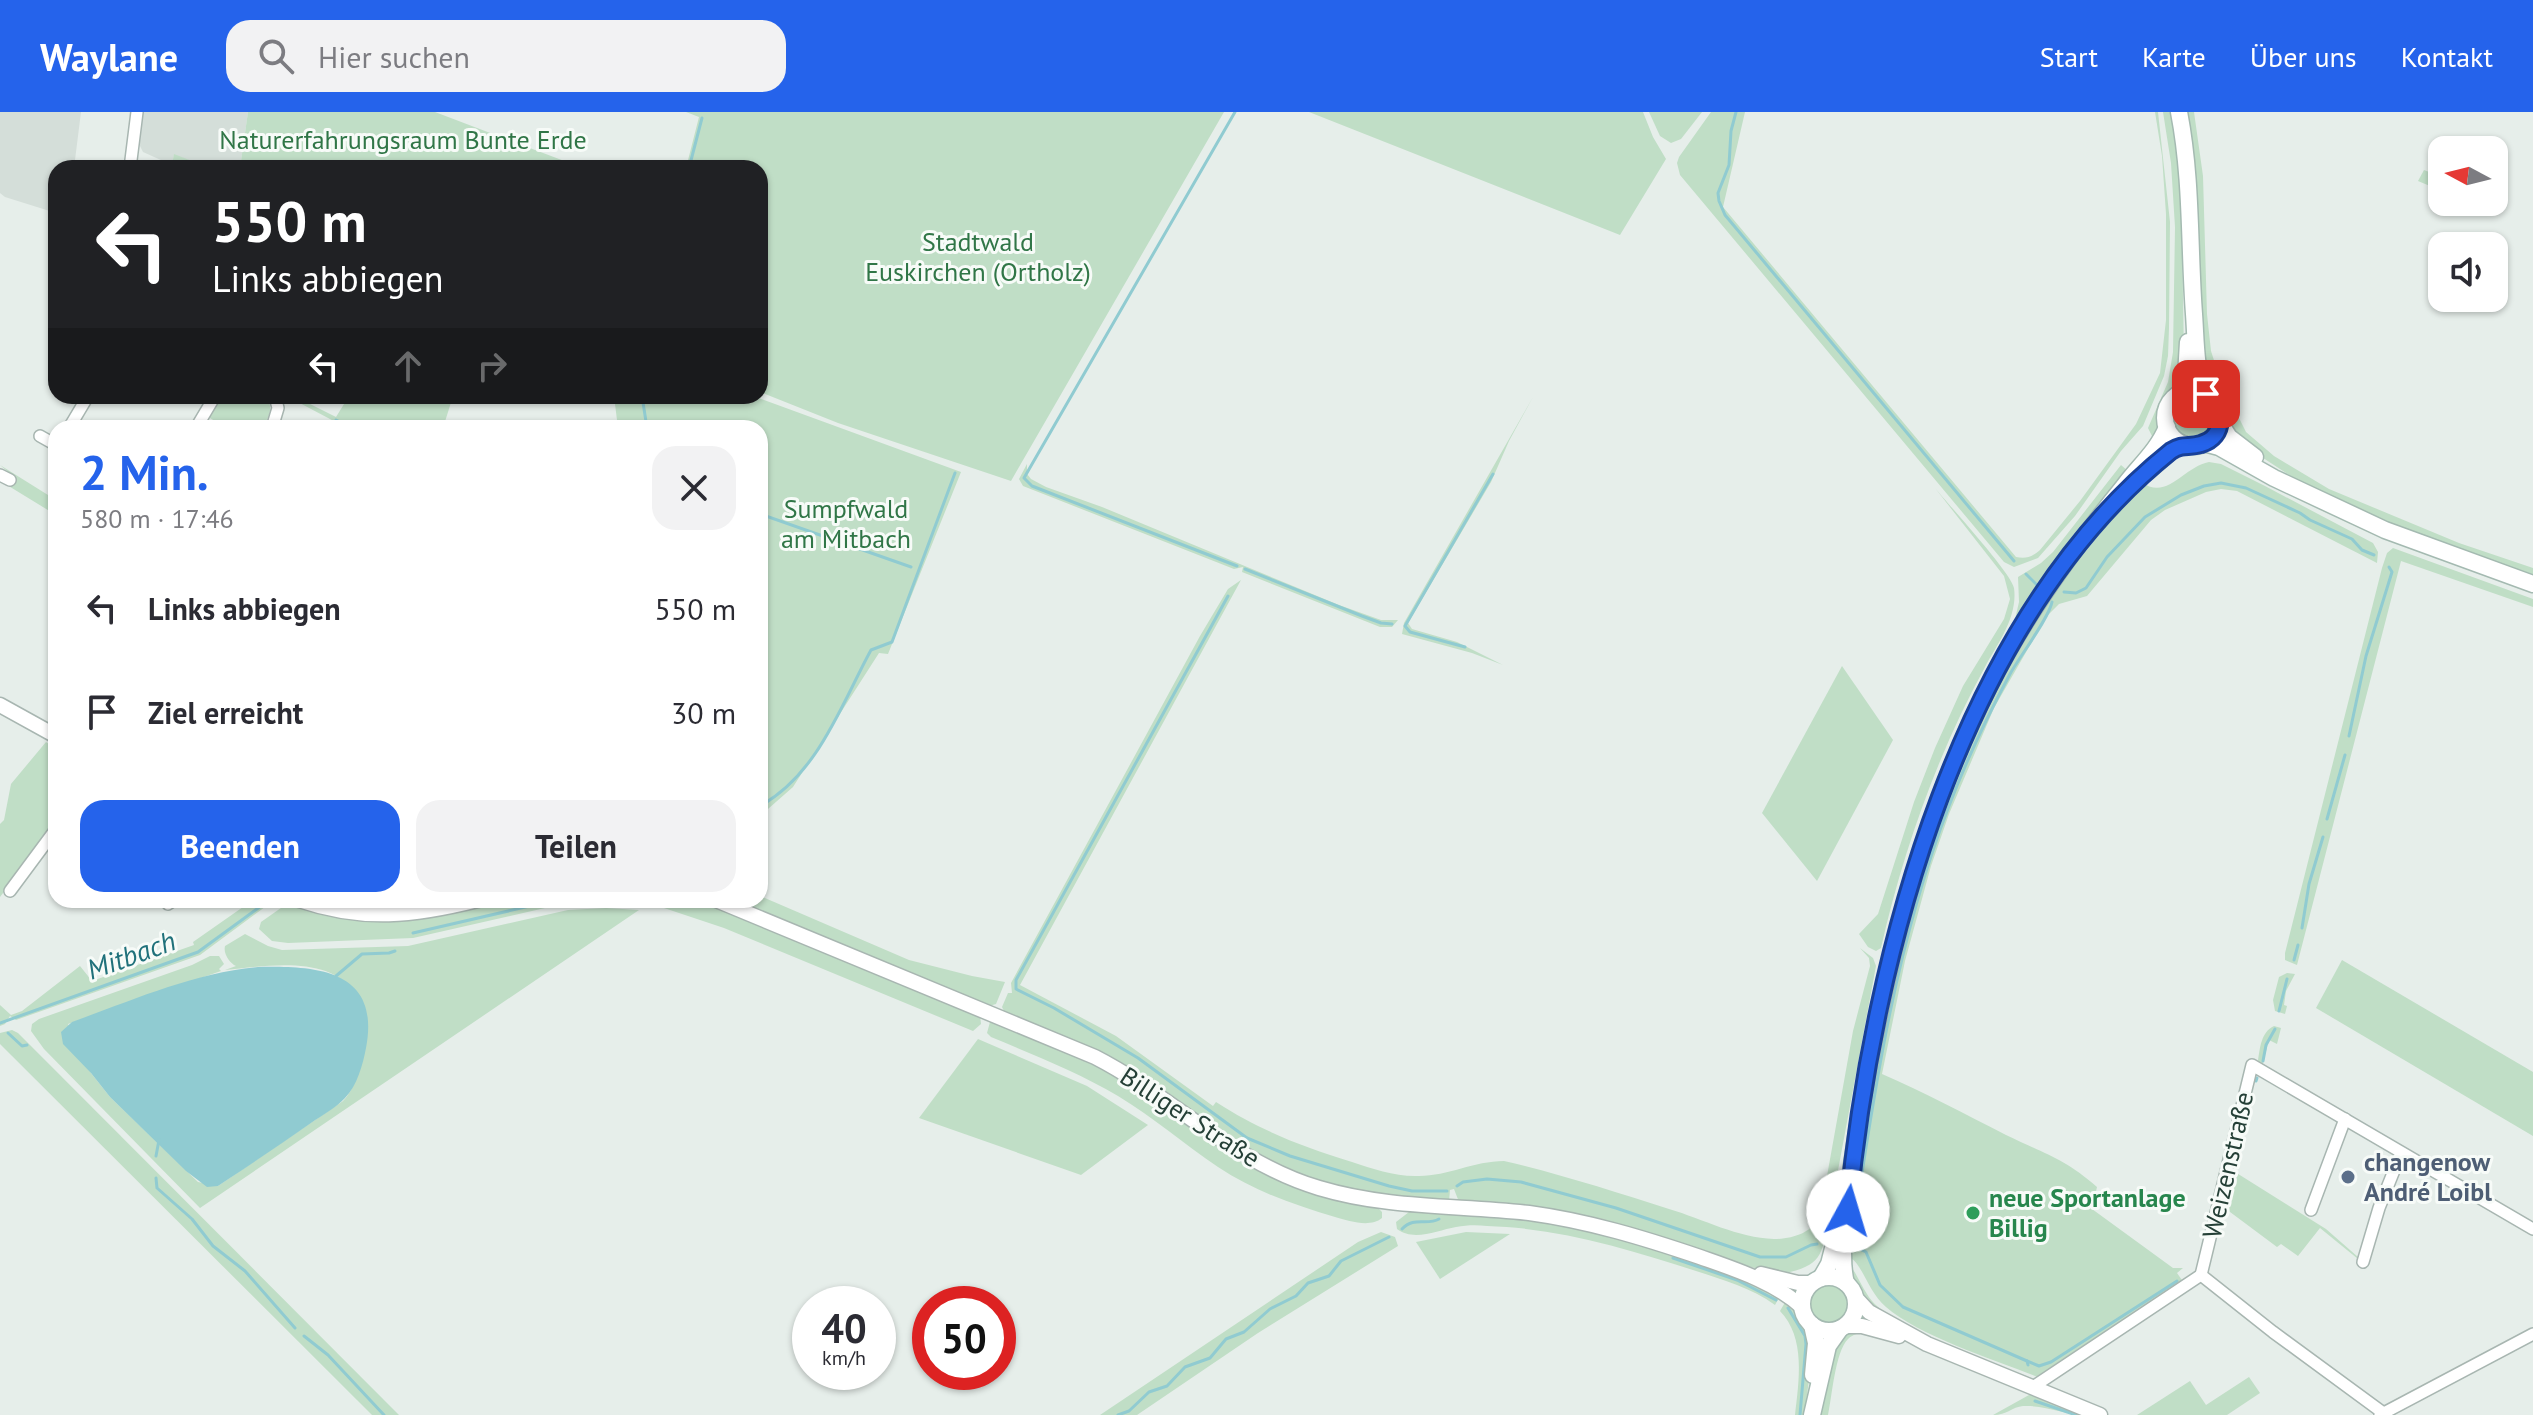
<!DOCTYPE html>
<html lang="de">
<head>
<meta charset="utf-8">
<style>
  body { margin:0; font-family:"PT Sans",sans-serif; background:#f2f2f3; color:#2b2b33; height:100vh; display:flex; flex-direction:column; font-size:30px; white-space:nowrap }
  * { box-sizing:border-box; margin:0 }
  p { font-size:26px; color:#7c7c81 }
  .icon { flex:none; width:44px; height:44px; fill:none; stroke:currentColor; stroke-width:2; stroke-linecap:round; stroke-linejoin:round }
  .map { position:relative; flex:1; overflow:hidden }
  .sheet { position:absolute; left:48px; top:308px; width:720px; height:488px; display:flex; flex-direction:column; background:#fff; border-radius:24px; box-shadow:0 2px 6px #0004 }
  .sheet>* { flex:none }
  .top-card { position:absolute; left:48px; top:48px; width:720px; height:244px; border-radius:24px; box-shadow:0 2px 6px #0004; background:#202124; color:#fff; overflow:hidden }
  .needle { width:52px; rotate:277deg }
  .fabs { position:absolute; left:2428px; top:24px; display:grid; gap:16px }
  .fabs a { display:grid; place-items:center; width:80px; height:80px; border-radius:16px; background:#fff; box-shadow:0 2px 6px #0004; font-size:40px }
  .speed { position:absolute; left:792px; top:1174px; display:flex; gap:16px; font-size:40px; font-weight:700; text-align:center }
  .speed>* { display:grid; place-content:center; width:104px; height:104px; border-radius:50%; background:#fff; box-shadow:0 2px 6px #0004; line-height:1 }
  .speed small { font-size:20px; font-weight:400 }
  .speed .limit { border:12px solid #d22; background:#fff; color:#111 }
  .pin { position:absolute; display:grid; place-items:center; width:68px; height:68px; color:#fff; margin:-34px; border-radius:16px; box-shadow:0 4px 12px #0006 }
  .me { position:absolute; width:88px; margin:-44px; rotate:6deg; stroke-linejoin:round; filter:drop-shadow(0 0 6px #0008) }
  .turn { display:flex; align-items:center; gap:28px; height:168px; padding:0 32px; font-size:36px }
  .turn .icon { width:104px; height:104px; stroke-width:2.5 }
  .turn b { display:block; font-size:56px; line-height:68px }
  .lanes { display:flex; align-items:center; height:76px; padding:0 32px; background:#0003; justify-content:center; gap:40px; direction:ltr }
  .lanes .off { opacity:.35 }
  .round { display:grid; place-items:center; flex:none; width:84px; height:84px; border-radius:24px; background:#f2f2f3 }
  .headline { display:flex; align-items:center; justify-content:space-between; height:136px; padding:0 32px }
  h1 { font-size:48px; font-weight:700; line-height:60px; color:#2563eb }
  .primary-button { display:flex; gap:16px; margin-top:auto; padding:16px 32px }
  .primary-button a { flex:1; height:92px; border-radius:24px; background:#2563eb; color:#fff; font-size:32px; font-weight:700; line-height:92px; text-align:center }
  .primary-button a+a { background:#f2f2f3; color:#2b2b33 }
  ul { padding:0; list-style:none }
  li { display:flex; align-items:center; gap:24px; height:104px; padding:0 32px }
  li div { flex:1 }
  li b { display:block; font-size:30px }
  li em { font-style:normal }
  header { display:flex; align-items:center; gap:48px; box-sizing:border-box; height:112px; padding:0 40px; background:#2563eb; color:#fff }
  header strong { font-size:38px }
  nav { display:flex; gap:44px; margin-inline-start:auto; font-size:28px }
  .search { width:560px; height:72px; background:#f2f2f3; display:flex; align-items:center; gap:20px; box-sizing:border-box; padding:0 28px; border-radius:24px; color:#7c7c81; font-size:30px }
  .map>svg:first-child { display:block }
  .built { fill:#d4ded9 }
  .green { fill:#c0dec6 }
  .water { fill:#90cbd1 }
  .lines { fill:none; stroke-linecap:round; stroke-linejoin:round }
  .stream { stroke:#90cbd1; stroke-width:3 }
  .minor-casing { stroke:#a8b6b1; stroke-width:14 }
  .tertiary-casing { stroke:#a8b6b1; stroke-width:17 }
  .secondary-casing { stroke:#a4bab1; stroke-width:19 }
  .minor { stroke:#fff; stroke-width:11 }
  .tertiary { stroke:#fff; stroke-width:14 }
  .secondary { stroke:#fff; stroke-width:16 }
  .route-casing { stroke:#184099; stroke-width:20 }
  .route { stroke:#2563eb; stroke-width:14 }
  .service-dot { fill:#5c6f8a; stroke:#f7fbf8; stroke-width:3 }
  .leisure-dot { fill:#2e9e5b; stroke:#f7fbf8; stroke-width:3 }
  .labels { text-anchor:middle; stroke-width:6; stroke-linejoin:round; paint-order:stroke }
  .park-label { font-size:26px; fill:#307647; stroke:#f7fbf8 }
  .street-label { font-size:26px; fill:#254037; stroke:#f7fbf8 }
  .service-label { font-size:26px; font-weight:bold; fill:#4e5e75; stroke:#f7fbf8; text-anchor:start }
  .leisure-label { font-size:26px; font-weight:bold; fill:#27864d; stroke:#f7fbf8; text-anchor:start }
  .water-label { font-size:28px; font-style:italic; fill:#20717b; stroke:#f7fbf8 }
</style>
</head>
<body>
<header>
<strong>Waylane</strong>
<div class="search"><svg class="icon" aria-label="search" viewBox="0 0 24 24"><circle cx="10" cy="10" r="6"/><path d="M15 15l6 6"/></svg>Hier suchen</div>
<nav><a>Start</a><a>Karte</a><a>Über uns</a><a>Kontakt</a></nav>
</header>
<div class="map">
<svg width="2533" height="1303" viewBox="0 0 2533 1303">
  <rect width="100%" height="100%" fill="#e6eeea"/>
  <g class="built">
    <polygon points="0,0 81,0 74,56 56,56 56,101 5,85 0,81"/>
    <polygon points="143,0 248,0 240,56 210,56 174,43 172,53 143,40 139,32"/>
  </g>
  <g class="green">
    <polygon points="248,0 435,0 567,50 565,56 240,56"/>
    <polygon points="686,0 1224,0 1011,369 838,311 760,280 760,56 686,56 699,5"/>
    <polygon points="1309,0 1643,0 1653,25 1666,47 1620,123"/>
    <polygon points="1649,0 1702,0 1681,27 1671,31 1660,24"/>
    <path d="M1711 0H1745L1723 95 2016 445C2026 447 2032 445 2040 438L2080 389 2136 312 2160 261 2166 208V102L2162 44 2155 0H2158L2170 110 2169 216 2168 244 2164 264 2143 314 2121 339 2075 404 2038 446 2014 455 2004 450 1680 63 1677 51 1679 45Z"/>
    <polygon points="2163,0 2173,0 2181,67 2184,243 2176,277 2164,289 2160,300 2160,315 2153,326 2148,316 2168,270 2173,240 2175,115 2171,51"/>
    <polygon points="2186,0 2194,0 2203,64 2207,202 2211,239 2221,270 2246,320 2274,344 2329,377 2459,431 2533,456 2533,466 2398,416 2292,365 2251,338 2227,311 2222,290 2205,270"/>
    <polygon points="174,42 210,56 181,56 172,53"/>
    <polygon points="2424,58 2442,65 2442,79 2418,69"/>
    <path d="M220 284H266C274 296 269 305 262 316H227L208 305Z"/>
    <polygon points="349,284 453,284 443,316 347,316 294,288 296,285 336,305"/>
    <polygon points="614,284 753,284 961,360 888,542 879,541 793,675 760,704 760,316 618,316"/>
    <polygon points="1533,285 1509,329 1491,370 1408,511 1412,517 1457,530 1503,553 1472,541 1402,522 1404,511"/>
    <circle cx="2193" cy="306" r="20"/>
    <path d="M2209 350 2221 352 2265 374 2373 431 2378 440 2377 451 2237 379 2221 377 2206 380 2165 398 2151 408 2087 484 2059 492 2048 503 2033 528 1994 596 1949 702 1931 754 1905 849 1882 962C1924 980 1965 1002 2006 1023 2043 1041 2064 1046 2097 1075L2092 1097 2173 1156H2183L2177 1161 2184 1171 2038 1265C1995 1248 1919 1224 1886 1195 1869 1181 1863 1154 1851 1146L1848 1117 1876 947 1919 766 1969 627 2022 528 2088 432 2141 370C2168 389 2183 355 2209 350Z"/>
    <polygon points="1027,352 1027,362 1031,367 1046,375 1102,395 1339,493 1381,508 1398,508 1392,515 1380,515 1242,460 1243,455 1234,457 1023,374 1019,367"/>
    <polygon points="0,353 56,388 56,403 7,373 13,364"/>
    <polygon points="2121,353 2129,360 2032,485 2013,516 2019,490 2018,465 2041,451 2053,440"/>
    <path d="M1935 376C1948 392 2012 462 2014 476 2018 505 1998 531 1985 555 1937 643 1903 739 1881 836L1876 839 1868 835 1859 822 1878 802 1914 690 1935 636 1963 574 2004 507 2010 487 2004 464Z"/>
    <polygon points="2393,436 2533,487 2533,495 2401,449 2297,853 2285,848 2285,841 2382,456 2387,441"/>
    <path d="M1241 468 1020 873 1116 924 1213 994 1216 990C1261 1019 1301 1034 1352 1050 1373 1057 1396 1065 1419 1064 1448 1064 1474 1049 1504 1049 1560 1062 1615 1080 1669 1097 1703 1107 1738 1126 1774 1127 1792 1127 1813 1121 1820 1103L1853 919 1870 854 1869 846 1860 836 1873 846 1876 854 1829 1107C1822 1138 1824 1152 1790 1160L1788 1165 1729 1149 1459 1090 1454 1077 1450 1078 1449 1090C1394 1087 1342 1078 1289 1059L1005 901 1002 895 1008 881H1012L1011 871 1200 524 1228 477Z"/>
    <polygon points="1842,554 1893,628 1817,769 1762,701"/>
    <polygon points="46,630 56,637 56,711 0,785 0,712 4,708 11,672"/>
    <polygon points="760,784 909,848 972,864 1005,870 996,892 989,894 731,788 760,788"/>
    <polygon points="253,788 268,788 269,792 200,843 16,908 10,904 5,912 0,914 0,893 11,903 22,899 80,854 92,869 194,833 193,830"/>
    <path d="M316 788H399L404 790 456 788C407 800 365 797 316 788Z"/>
    <path d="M503 788H652L649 793 595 789 558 793 413 826 288 831 272 829 259 817 261 810 288 791C377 818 415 809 503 788Z"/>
    <polygon points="658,788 699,788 721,796 980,903 981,912 973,919 724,816 664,796"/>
    <path d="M606 796 639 798 200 1096 44 937 31 919 32 912 39 907 192 853 210 844H219L224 852 219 857 221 859 68 912 91 961 110 985 198 1070 218 1074 343 989C358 973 360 951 365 931 369 913 367 900 357 884 332 842 267 854 225 858L236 854C230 851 223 842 225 834L245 822 268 834 282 838 408 834 568 798Z"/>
    <polygon points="2342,848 2533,960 2533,1024 2316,896"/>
    <polygon points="2287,861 2295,862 2286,879 2284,893 2287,894 2285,902 2275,899 2273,888 2279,865"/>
    <path d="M996 909 1115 961 1214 1030 1349 1090 1378 1096 1382 1100V1106C1370 1116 1349 1109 1335 1105 1294 1093 1254 1079 1218 1055 1184 1032 1153 1005 1118 984 1078 960 1034 943 991 925L987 921 990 910Z"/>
    <path d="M2274 914 2281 916 2277 932 2269 928 2262 954 2258 949C2260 936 2261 920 2274 914Z"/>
    <polygon points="12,918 18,921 399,1303 372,1303 0,932 0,921"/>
    <polygon points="978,927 1087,974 1148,1013 1081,1063 919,1006"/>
    <polygon points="2235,1060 2326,1117 2358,1145 2358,1147 2320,1116 2298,1144 2281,1132 2277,1135 2226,1097"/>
    <path d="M1409 1100C1443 1102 1478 1101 1512 1105 1605 1116 1696 1145 1780 1184L1775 1193C1752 1176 1723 1168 1696 1159 1628 1137 1559 1116 1487 1114 1477 1113 1467 1113 1456 1115 1438 1118 1414 1130 1397 1117L1396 1110Z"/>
    <polygon points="1381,1120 1395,1125 1398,1134 1258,1221 1137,1303 1100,1303 1358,1130"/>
    <polygon points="1466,1120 1510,1122 1440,1167 1416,1130"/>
    <path d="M1850 1153C1858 1164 1863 1178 1872 1189 1899 1220 1994 1251 2034 1267L2031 1269 1926 1227 1863 1189 1849 1163Z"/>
    <circle cx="1829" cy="1192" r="21"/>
    <path d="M1787 1187C1793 1194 1805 1211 1808 1219 1815 1238 1807 1283 1804 1303H1795C1799 1269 1806 1226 1780 1199Z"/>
    <path d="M1849 1219 1866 1220C1860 1221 1853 1222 1848 1227 1835 1240 1832 1285 1828 1303H1817L1833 1234Z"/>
    <polygon points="2249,1265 2260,1281 2227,1303 2137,1303 2190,1269 2206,1293"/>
    <path d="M2029 1283H2036L2087 1303C2066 1303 2045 1293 2023 1294 2012 1295 2007 1303 1993 1303Z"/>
  </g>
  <path class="water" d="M258 855C316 854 381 857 366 936 363 952 357 974 345 986 336 996 322 1003 311 1011 284 1030 257 1048 230 1066L218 1074 207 1075 186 1059 110 985 91 961 63 932 61 920 72 910C133 888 193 861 258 855Z"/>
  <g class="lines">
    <g class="stream">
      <polyline points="1235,0 1024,366 1032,374 1237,454"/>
      <polyline points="1736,0 1731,19 1729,53 1718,81 1719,89 1725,103 2014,449"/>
      <polyline points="689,56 702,6"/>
      <polyline points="642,284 647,316"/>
      <polyline points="336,308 352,316"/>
      <polyline points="760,402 911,455"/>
      <polyline points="1245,457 1362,504 1381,511 1392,512"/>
      <polyline points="2026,462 2038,474"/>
      <polyline points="2064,480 2076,481 2086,476 2107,445 2145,405 2181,383 2204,374 2221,371 2246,376 2300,401 2310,408 2352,427 2362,438 2374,443"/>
      <polyline points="1228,484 1016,868 1016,877 1054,896 1138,946 1247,1026 1290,1044 1389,1074 1412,1079 1447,1079"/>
      <polyline points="1465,535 1410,520 1405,514 1493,362"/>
      <polyline points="2349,624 2366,544 2392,460 2389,455"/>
      <path d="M760 694C818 662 841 593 871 538L892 530 955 361"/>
      <polyline points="2327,707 2345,643"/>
      <polyline points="2302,816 2309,772 2323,725"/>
      <polyline points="413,821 556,788"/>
      <polyline points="2294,848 2298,833"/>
      <polyline points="336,864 362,842 389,841 395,839"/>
      <polyline points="2279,899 2287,867"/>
      <polyline points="0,911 198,840 265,791"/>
      <polyline points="8,921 22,934 27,933"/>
      <polyline points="2263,949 2266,933 2275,917"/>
      <polyline points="2256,969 2257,966"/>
      <polyline points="156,1044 159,1028"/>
      <polyline points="156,1066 157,1076 192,1107 213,1134 245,1159 295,1216"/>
      <polyline points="1457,1074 1463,1070 1487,1067 1521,1070 1616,1096 1760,1145 1786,1145 1811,1133 1817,1132"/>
      <path d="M1402 1117C1414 1104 1427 1114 1439 1107"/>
      <path d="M1856 1136 1854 1114C1875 972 1897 828 1949 694 1966 649 1987 605 2010 562 2020 544 2049 506 2052 490"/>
      <polyline points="1853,1137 1858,1136 1866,1140 1880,1173 1903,1195 2027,1249 2028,1253"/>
      <polyline points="1673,1146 1737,1168 1776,1188"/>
      <polyline points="1788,1196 1805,1224 1806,1232 1800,1303"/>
      <polyline points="304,1224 328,1243 384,1303"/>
      <polyline points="2027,1249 2039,1254 2051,1250 2177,1169"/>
      <polyline points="2035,1289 2076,1303"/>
      <polyline points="1118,1303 1129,1299 1149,1280 1167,1274 1185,1255 1210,1246 1226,1227 1244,1220 1270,1197 1296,1184 1308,1171 1329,1164 1341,1149 1389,1125"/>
    </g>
    <g class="minor-casing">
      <g id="minor">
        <polyline points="130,56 137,0"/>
        <polyline points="69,316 88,284"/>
        <polyline points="196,316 215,284"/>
        <polyline points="272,316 278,296 275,284"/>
        <polyline points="40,324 56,333"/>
        <polyline points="0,363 10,368"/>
        <polyline points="10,779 56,717"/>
        <polyline points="168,792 174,788"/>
        <polyline points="2311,1098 2345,1007"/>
        <polyline points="2363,1150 2379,1096 2401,1041"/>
        <polyline points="2201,1163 2252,953 2533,1117"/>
        <polyline points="2201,1163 2273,1220 2386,1303"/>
        <polyline points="2033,1275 2201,1163"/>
        <polyline points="2380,1303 2533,1222"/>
      </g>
    </g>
    <g class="tertiary-casing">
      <g id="tertiary">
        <polyline points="0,593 56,624"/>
        <path d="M299 788C364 810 414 804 478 788"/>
        <path d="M716 788 1095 945C1173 985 1234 1051 1319 1076 1389 1097 1459 1093 1529 1101 1588 1109 1644 1126 1700 1145 1734 1157 1775 1170 1802 1195"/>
        <polyline points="1761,1162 1798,1171 1812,1171"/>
        <polyline points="1856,1186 1869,1200 1927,1232 2100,1303"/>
        <polyline points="1845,1214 1862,1214 1899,1224"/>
      </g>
    </g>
    <g class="secondary-casing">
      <g id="secondary">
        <path d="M2179 0C2192 67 2189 135 2194 202 2196 229 2195 256 2205 281"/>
        <circle cx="2193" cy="306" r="28"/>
        <polyline points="2182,281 2186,264 2188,230"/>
        <polyline points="2220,311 2229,325 2255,345"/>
        <polyline points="2204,331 2219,335 2274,366 2385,418 2533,472"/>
        <polyline points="2147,360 2171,339 2184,332"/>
        <circle cx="1829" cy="1192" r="27"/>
        <polyline points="1821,1166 1829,1152 1837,1121"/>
        <path d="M1846 1171C1837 1138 1851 1062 1856 1026 1886 845 1928 663 2028 506 2057 460 2090 416 2124 374 2139 354 2158 338 2167 315"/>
        <polyline points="1812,1213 1816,1231 1813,1263"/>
        <polyline points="1812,1303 1828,1234 1840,1217"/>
      </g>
    </g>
    <use href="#minor" class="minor"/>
    <use href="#tertiary" class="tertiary"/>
    <use href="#secondary" class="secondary"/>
  </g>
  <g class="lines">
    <g class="route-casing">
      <path id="route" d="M1848 1099C1872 842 1961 507 2171 339 2184 331 2188 336 2201 332 2226 325 2224 296 2206 282"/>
    </g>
    <use href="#route" class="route"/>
  </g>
  <circle class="service-dot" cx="2348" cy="1065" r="8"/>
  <circle class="leisure-dot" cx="1973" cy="1101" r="8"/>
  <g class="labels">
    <g class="park-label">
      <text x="403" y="37">Naturerfahrungsraum Bunte Erde</text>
      <text x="978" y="139">Stadtwald<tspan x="978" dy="30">Euskirchen (Ortholz)</tspan></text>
      <text x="846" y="406">Sumpfwald<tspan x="846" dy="30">am Mitbach</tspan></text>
    </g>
    <g class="street-label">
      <text transform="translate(1190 1005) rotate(33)" y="9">Billiger Straße</text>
      <text transform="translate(2228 1053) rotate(-77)" y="9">Weizenstraße</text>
    </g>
    <g class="service-label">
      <text x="2364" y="1059">changenow<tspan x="2364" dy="30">André Loibl</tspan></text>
    </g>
    <g class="leisure-label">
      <text x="1989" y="1095">neue Sportanlage<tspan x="1989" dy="30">Billig</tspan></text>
    </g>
    <g class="water-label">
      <text transform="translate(131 843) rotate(-20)" y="10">Mitbach</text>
    </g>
  </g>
</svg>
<div class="fabs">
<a><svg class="needle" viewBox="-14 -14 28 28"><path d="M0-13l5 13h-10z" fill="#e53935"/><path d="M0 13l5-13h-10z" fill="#7c7c81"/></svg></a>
<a><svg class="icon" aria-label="sound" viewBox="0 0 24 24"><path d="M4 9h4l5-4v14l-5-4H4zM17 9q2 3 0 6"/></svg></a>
</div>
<div class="speed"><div>40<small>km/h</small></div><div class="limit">50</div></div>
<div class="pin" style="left:2206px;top:282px;background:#d93025"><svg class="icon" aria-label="arrive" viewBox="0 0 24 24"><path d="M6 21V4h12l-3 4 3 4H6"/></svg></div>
<svg class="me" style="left:1848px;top:1099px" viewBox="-20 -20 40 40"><circle r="19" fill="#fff"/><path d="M0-13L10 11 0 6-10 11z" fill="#2563eb"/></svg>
<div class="top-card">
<div class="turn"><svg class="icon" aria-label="left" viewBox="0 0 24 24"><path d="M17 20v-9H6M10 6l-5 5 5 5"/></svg><div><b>550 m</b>Links abbiegen</div></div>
<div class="lanes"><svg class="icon" aria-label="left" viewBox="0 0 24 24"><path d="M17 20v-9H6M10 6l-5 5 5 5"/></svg><svg class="icon off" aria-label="ahead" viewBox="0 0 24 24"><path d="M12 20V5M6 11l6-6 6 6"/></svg><svg class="icon off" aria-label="right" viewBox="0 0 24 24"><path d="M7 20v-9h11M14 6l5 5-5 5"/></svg></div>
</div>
<section class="sheet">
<div class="headline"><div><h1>2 Min.</h1><p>580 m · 17:46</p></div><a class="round"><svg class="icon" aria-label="close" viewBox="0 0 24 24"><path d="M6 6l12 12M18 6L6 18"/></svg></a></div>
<ul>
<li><svg class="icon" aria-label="left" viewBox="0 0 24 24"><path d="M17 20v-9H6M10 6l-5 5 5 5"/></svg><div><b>Links abbiegen</b></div><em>550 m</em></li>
<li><svg class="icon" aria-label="arrive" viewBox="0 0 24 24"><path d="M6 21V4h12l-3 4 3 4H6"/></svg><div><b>Ziel erreicht</b></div><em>30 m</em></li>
</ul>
<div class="primary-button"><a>Beenden</a><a>Teilen</a></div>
</section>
</div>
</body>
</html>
